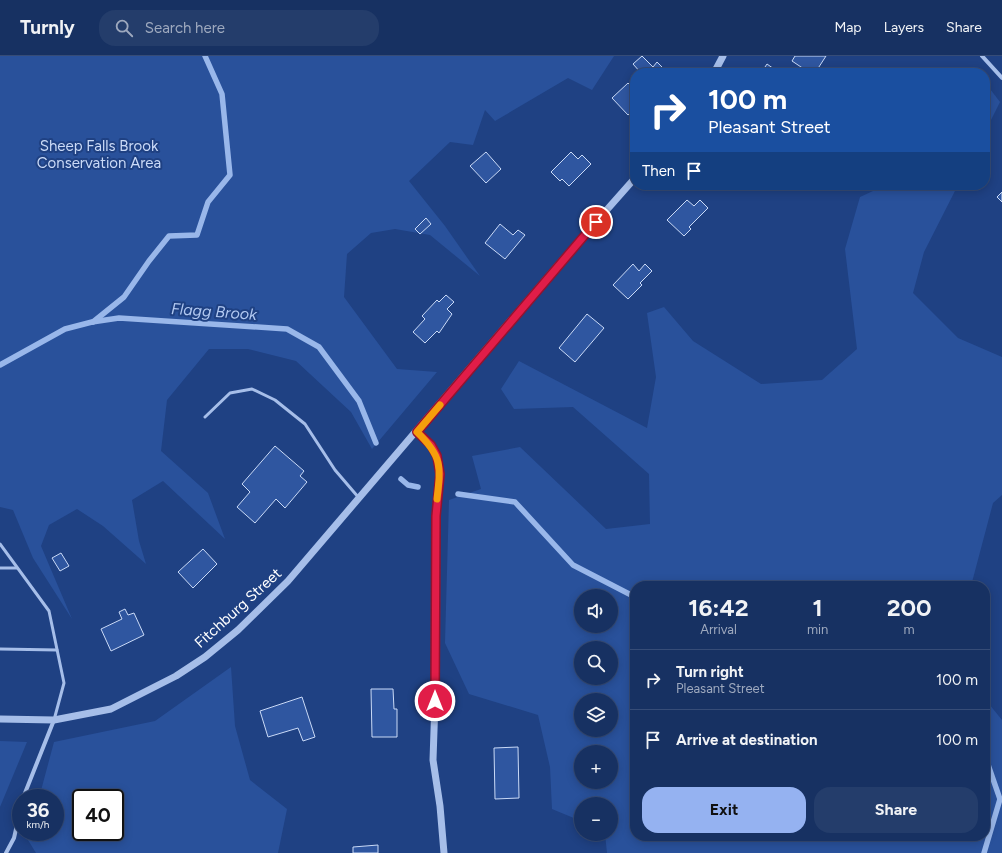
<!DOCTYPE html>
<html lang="en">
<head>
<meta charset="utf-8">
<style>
  body { margin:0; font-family:Figtree,sans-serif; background:#243d6b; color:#f1f3f6; height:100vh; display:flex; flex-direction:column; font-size:15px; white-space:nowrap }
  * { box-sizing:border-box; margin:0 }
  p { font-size:13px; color:#9ea9be }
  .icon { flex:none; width:22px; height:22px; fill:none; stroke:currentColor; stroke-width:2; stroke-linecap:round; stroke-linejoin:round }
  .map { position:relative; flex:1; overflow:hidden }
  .drawer { position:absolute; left:630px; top:525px; width:360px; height:260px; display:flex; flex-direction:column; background:#173162; border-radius:16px; box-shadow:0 2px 10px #0003,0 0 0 1px #364c77 }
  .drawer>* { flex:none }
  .guide { position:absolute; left:630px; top:12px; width:360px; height:122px; border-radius:16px; box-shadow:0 2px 10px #0003,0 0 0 1px #364c77; background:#1a4fa0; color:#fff; overflow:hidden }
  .buttons { position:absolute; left:574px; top:533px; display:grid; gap:8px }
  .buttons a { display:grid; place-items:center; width:44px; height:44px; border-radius:50%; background:#173162; box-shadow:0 2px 10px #0003,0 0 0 1px #364c77; font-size:20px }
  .speed { position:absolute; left:12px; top:733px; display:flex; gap:8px; font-size:20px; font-weight:700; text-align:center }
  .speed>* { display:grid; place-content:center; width:52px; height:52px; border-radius:50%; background:#173162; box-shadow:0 2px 10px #0003,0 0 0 1px #364c77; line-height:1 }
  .speed small { font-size:10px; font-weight:400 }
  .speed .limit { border:2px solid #111; border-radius:6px; background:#fff; color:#111 }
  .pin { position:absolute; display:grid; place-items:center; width:34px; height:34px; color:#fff; margin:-17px; border:2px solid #fff; border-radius:50%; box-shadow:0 1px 4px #0007 }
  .me { position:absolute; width:44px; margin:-22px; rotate:0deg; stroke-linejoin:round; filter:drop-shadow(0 0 3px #0008) }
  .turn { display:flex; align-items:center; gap:14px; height:84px; padding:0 12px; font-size:18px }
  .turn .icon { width:52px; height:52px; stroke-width:2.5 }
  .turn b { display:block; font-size:28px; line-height:34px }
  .then { display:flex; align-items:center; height:38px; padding:0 12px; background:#0003; gap:8px; font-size:15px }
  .eta { display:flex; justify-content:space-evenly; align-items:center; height:68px; text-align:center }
  .eta b { font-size:24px; font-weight:700; line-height:28px }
  .primary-button { display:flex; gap:8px; margin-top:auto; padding:8px 12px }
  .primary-button a { flex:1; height:46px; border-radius:16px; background:#95b2f1; color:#111; font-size:16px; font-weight:700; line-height:46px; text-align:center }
  .primary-button a+a { background:#243d6b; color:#f1f3f6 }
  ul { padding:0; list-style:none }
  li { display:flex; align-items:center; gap:12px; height:60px; padding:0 12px; border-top:1px solid #364c77 }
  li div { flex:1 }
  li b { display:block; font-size:15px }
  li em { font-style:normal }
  header { display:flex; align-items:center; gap:24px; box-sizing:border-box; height:56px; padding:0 20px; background:#173162; border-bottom:1px solid #364c77 }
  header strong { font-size:19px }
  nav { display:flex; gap:22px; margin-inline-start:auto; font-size:14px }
  .search { width:280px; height:36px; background:#243d6b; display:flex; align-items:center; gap:10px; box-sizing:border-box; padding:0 14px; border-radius:16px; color:#9ea9be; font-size:15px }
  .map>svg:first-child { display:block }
  .green { fill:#29519b; fill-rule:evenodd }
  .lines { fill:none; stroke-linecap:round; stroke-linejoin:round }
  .stream { stroke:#99b7ea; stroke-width:5.5 }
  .building { fill:#2f56a0; stroke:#cadaf7 }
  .service { stroke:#a6bee9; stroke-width:3 }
  .minor { stroke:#a6bee9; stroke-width:4 }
  .tertiary { stroke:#a6bee9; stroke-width:7 }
  .route-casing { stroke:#92132f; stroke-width:10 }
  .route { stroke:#e11d48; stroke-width:7 }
  .slow { stroke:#f59e0b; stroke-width:7 }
  .labels { text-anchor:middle; stroke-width:4; stroke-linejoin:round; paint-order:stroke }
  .park-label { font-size:15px; fill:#cadaf7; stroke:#1f4183 }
  .street-label { font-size:15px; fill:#fff; stroke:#1f4183 }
  .water-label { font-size:16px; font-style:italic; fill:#b1c8f1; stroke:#1f4183 }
</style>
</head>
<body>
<header>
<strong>Turnly</strong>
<div class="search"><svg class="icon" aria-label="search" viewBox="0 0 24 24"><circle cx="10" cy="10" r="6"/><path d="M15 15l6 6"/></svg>Search here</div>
<nav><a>Map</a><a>Layers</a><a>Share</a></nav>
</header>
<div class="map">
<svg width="1002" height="797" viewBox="0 0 1002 797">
  <rect width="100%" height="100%" fill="#1f4183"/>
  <g class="green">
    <polygon points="0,0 614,0 592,34 568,22 495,65 485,54 473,89 450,86 409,125 445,170 480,220 430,179 395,173 371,177 347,198 344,241 397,313 437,316 372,393 351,356 296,305 248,293 209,293 167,344 161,395 208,437 225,483 163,425 132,444 139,485 146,508 103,470 77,453 49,469 41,490 72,563 33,502 13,454 0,451"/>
    <polygon points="987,29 1000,46 985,76 985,33"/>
    <path d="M886 129H958L924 196 913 237 958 282 1002 301V439L993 447 971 530H635V780H985V643L1002 664V797H607L605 778H611V748H581V765L552 753 550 711 538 659 469 638 445 587 449 444 481 433 472 400 520 391 606 473 650 468 649 418 573 351 514 353 501 333 519 305 647 372 656 321 647 257 664 251 693 285 761 328 822 324 857 293 845 193 860 141ZM581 540H611V570H581ZM581 592H611V622H581ZM581 644H611V674H581ZM581 696H611V726H581Z"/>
    <path d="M231 611 235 670 250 724 287 753 278 797H36L28 784 30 776H55V742H39L54 686 155 665ZM81 742H115V776H81Z"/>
    <polygon points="0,685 27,686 0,751"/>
  </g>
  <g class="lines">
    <g class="stream">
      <polyline points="93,266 124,241 149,205 169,180 197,179 208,146 230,119 222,38 205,0"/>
      <polyline points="0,309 65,273 92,266 119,262 287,273 319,291 359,345 376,387"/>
      <polyline points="401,423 408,429 418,431"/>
      <polyline points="458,438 515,446 573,509 635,541"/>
      <polyline points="984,797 1000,743 985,700"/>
    </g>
  </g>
  <g class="building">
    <polygon points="642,0 653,11 657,6 668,17 641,17 633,8"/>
    <polygon points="795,0 826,0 815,17 810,17 792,5"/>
    <polygon points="767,8 774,13 772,17 761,17"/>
    <polygon points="628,27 632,31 635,28 635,53 628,59 612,42"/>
    <polygon points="486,96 501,113 486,127 470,110"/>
    <polygon points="571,96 578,103 582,99 591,108 569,130 562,123 560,125 551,116"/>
    <polygon points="1002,136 1002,146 997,141"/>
    <polygon points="687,144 694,150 700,144 708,152 689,171 691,173 684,180 667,164"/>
    <polygon points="426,162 431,168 420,178 415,173"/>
    <polygon points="500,168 513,179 518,174 525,179 505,203 485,187"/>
    <polygon points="633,208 639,215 645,208 652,215 640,227 642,229 628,243 613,229"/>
    <polygon points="446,239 454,246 447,253 452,258 439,277 437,275 425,287 413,276 425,263 422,260 437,244 439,246"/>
    <polygon points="587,258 604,272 575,306 559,292"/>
    <polygon points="275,390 304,415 300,420 307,426 285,452 276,443 255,467 237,451 250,436 242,428"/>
    <polygon points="203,493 217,508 193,532 178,516"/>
    <polygon points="61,497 69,510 60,515 52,502"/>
    <polygon points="125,553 128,559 134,557 144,579 111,595 101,573 122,563 119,556"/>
    <polygon points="371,633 393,633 394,653 397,653 397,681 372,681"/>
    <polygon points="302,641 315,681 303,685 298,672 268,681 260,655"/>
    <polygon points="518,691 519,742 495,743 494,692"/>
    <polygon points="378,789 378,797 353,797 353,791"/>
  </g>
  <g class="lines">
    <g class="service">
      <polyline points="205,361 230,337 252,333 275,344 305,368 335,414 359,442"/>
      <polyline points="0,488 49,555 64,627 54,664"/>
      <polyline points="0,512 17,512"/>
      <polyline points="0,593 57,594"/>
    </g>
    <g class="minor">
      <polyline points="982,0 1002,22"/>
      <polyline points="23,742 54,664"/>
      <polyline points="6,797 14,782 21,751"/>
    </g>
    <g class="tertiary">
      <polyline points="714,17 723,0"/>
      <polyline points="417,376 431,389 437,400 440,418 436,460 435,645 433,704 440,750 444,797"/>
      <polyline points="0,663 54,664 111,653 176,620 205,601 238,574 288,525 558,209 635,122"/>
    </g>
  </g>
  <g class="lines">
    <g class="route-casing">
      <polyline id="route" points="435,645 436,460 440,418 437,400 431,389 417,376 596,166"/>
    </g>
    <use href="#route" class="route"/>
    <path class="slow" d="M437 443C441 410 442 400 417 376L440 349"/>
  </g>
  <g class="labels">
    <g class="park-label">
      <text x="99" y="95">Sheep Falls Brook<tspan x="99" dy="17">Conservation Area</tspan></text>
    </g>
    <g class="street-label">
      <text transform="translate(238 552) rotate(-42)" y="5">Fitchburg Street</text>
    </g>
    <g class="water-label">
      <text transform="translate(214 255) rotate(4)" y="6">Flagg Brook</text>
    </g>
  </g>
</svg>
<div class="buttons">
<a><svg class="icon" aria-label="sound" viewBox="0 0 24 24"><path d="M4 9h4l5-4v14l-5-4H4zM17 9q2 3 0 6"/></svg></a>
<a><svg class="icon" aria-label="search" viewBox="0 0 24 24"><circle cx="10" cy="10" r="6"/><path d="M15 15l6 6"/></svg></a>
<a><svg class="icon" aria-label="layers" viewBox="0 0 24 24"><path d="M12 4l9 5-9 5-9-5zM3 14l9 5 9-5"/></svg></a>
<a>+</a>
<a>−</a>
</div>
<div class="speed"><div>36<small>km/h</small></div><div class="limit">40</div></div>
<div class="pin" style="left:596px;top:166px;background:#d93025"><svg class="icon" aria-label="arrive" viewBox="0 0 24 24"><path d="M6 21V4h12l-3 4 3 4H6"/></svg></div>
<svg class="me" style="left:435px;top:645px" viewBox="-20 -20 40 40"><circle r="17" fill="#e11d48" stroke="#fff" stroke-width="3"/><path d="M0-11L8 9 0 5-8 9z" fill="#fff"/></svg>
<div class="guide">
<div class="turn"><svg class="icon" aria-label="right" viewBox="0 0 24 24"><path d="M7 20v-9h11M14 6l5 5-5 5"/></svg><div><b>100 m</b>Pleasant Street</div></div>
<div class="then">Then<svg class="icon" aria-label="arrive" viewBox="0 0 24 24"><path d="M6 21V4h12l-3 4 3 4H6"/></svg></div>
</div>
<section class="drawer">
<div class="eta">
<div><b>16:42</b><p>Arrival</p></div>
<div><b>1</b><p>min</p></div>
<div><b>200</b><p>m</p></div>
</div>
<ul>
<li><svg class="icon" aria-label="right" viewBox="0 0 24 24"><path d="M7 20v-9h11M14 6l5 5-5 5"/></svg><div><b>Turn right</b><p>Pleasant Street</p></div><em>100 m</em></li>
<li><svg class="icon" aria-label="arrive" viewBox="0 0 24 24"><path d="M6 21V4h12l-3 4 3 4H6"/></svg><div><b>Arrive at destination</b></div><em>100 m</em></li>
</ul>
<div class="primary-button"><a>Exit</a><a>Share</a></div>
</section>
</div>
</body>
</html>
